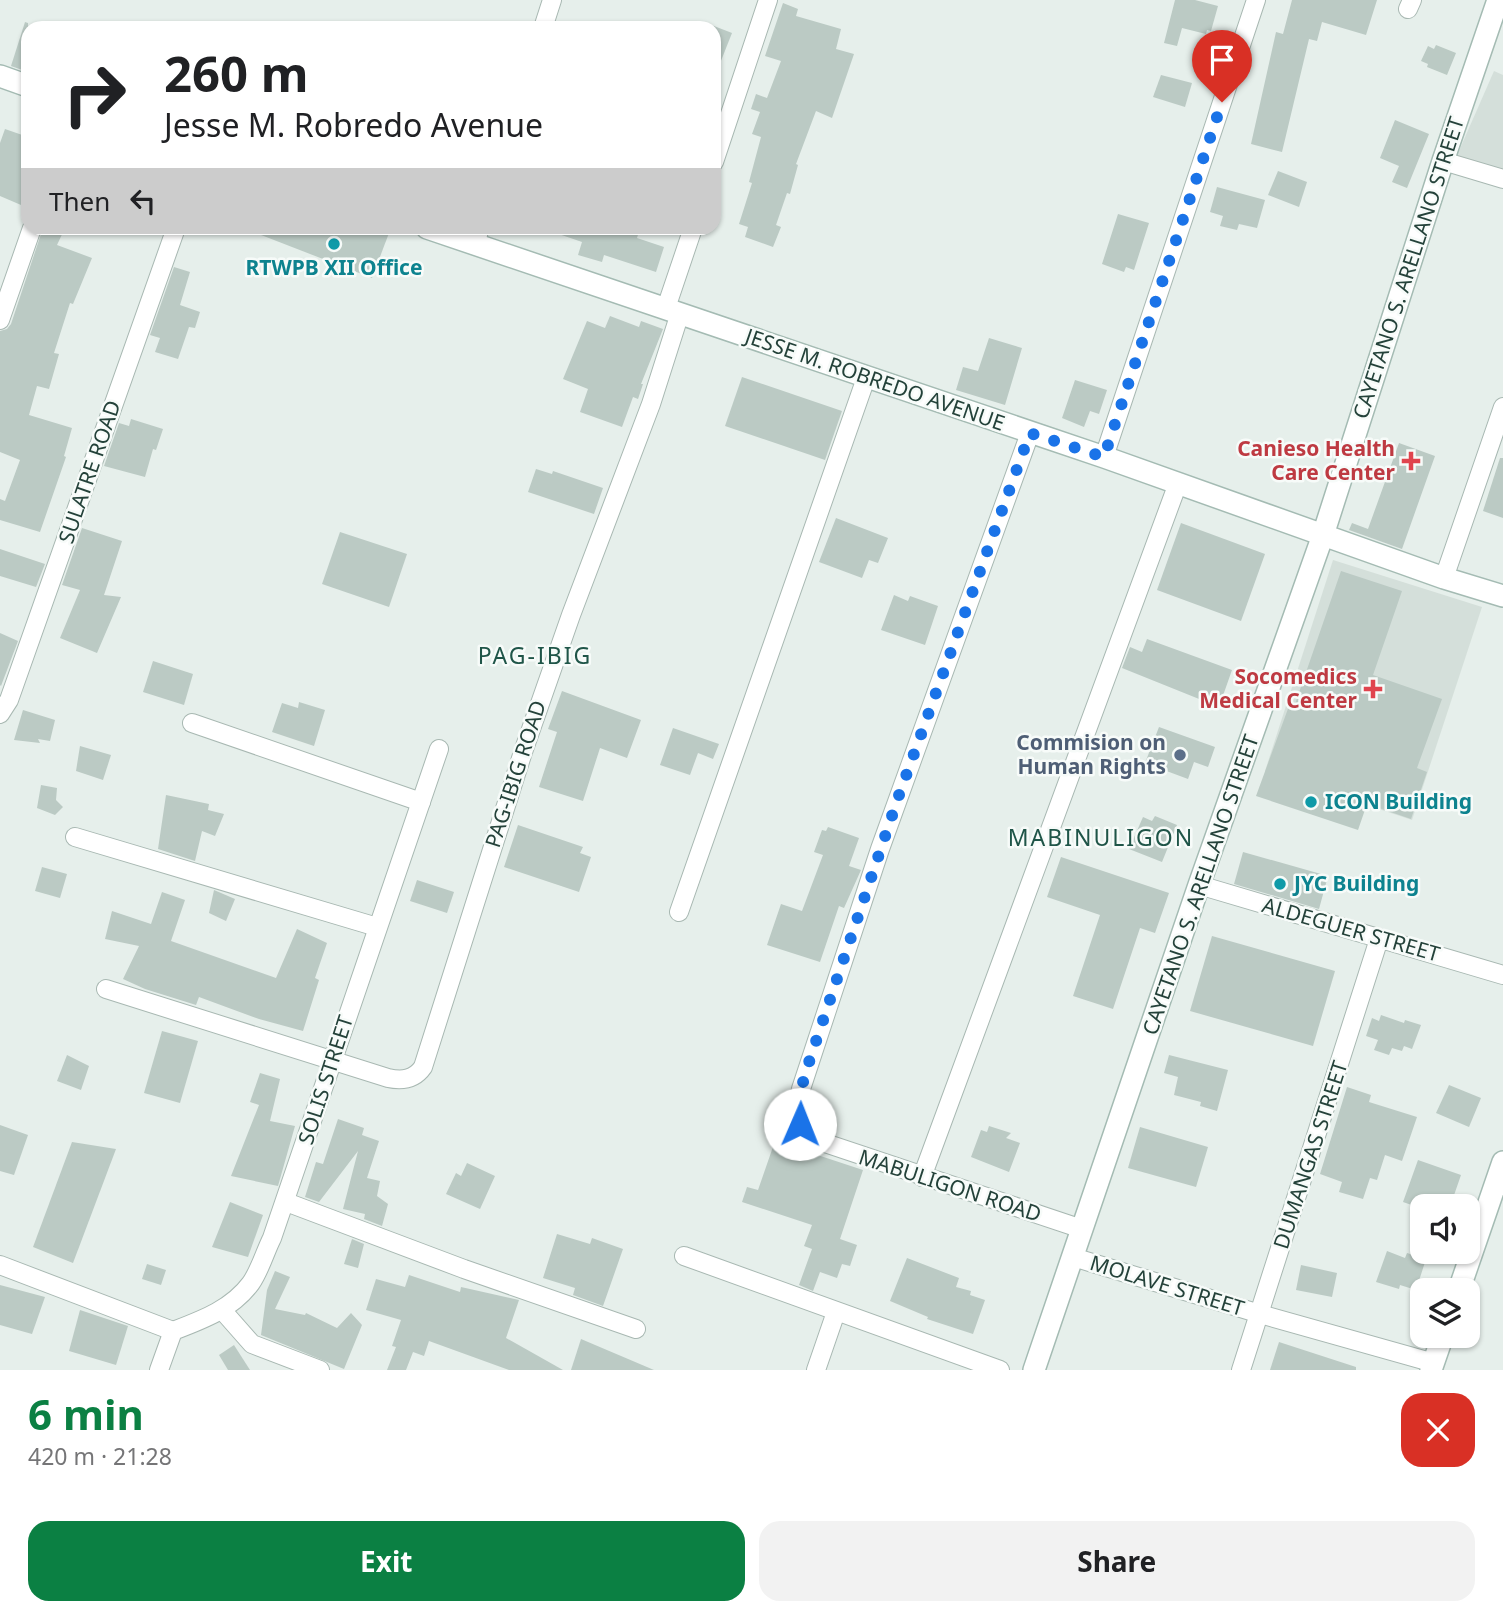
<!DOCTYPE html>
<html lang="en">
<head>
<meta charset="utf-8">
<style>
  body { margin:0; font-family:"Noto Sans",sans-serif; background:#f2f2f2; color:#202124; height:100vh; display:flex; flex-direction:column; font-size:26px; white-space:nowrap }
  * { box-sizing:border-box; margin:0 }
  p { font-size:23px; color:#757577 }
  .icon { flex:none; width:38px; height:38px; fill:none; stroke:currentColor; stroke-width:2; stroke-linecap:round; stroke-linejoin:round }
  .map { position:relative; height:1370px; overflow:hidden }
  .sheet { display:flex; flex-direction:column; background:#fff; flex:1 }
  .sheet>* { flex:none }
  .hud { position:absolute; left:21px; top:21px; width:700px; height:214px; border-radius:21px; box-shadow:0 2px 5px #0004; background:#fff; color:#202124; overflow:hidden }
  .controls { position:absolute; left:1410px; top:1194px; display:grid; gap:14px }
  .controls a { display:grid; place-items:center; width:70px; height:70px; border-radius:14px; background:#fff; box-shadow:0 2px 5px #0004; font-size:35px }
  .pin { position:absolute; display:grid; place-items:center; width:60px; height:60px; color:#fff; margin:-72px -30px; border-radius:50% 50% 50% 0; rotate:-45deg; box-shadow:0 0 7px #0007 }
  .pin .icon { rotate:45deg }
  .me { position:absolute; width:77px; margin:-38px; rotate:1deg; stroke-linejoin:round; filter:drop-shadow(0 0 5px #0008) }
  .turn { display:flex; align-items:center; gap:24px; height:147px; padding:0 28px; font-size:32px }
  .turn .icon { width:91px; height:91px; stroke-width:2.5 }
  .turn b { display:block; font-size:49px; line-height:60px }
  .then { display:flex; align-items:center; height:66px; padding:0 28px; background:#0003; gap:14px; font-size:26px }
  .round { display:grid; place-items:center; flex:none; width:74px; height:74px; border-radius:21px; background:#f2f2f2 }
  .overview { display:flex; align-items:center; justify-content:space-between; height:119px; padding:0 28px }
  h1 { font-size:42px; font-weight:700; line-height:52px; color:#0b8043 }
  .cta { display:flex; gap:14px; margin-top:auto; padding:14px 28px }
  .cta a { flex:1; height:80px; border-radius:21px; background:#0b8043; color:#fff; font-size:28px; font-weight:700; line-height:80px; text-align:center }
  .cta a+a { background:#f2f2f2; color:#202124 }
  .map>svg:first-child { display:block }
  .built { fill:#d4dfda }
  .building { fill:#bbcac4 }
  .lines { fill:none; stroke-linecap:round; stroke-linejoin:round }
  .street-casing { stroke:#a8b8b2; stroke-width:20 }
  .secondary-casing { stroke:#a4bbb3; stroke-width:24 }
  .street { stroke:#fff; stroke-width:18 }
  .secondary { stroke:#fff; stroke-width:21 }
  .route { stroke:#1a73e8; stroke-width:12; stroke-dasharray:0 21.6 }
  .culture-dot { fill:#0f9aa8; stroke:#f7fbf9; stroke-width:2.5 }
  .health-dot { fill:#e0444e; stroke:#f7fbf9; stroke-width:2.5 }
  .service-dot { fill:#5c6f8a; stroke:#f7fbf9; stroke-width:2.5 }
  .labels { text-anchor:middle; stroke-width:5; stroke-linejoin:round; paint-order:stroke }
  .culture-label { font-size:21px; font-weight:bold; fill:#0d838f; stroke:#f7fbf9; text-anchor:start }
  .street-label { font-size:21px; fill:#24423a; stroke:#f7fbf9 }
  .health-label { font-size:21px; font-weight:bold; fill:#be3a42; stroke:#f7fbf9; text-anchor:end }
  .service-label { font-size:21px; font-weight:bold; fill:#4e5e75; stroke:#f7fbf9; text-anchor:end }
  .neighbourhood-label { font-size:23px; letter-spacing:2px; fill:#1f5548; stroke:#f7fbf9 }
</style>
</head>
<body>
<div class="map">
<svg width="1503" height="1370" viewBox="0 0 1503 1370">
  <rect width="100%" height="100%" fill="#e6efeb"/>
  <g class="built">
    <polygon points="1494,71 1503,75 1503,170 1455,160"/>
    <polygon points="1333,560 1482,607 1412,820 1265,771"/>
  </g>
  <g class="building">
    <polygon points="1175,0 1195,0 1218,6 1211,31 1207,30 1206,34 1182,28 1177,46 1164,43"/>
    <polygon points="1292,0 1377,0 1366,35 1322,22 1317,41 1309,39 1282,152 1251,144 1276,32 1283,34"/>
    <polygon points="783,3 798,9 796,16 841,29 836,49 854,54 832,118 816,111 796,164 798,165 790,194 787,193 776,225 781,227 773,247 745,237 748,227 739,224 752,183 749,182 761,137 752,134 760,112 751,109 756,94 767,98 781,61 765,56"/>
    <polygon points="25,22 28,23 28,72 11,66"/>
    <polygon points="714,26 732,33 715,76 714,76"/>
    <polygon points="1436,45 1456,53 1447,75 1427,67 1428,64 1421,61 1428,46 1434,49"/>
    <polygon points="1161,75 1192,83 1185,107 1153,97"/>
    <polygon points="1395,120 1429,134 1407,188 1392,182 1399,166 1380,158"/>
    <polygon points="5,129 28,137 28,187 21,205 0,196 0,143"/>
    <polygon points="1278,171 1307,182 1299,207 1268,195"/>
    <polygon points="1217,187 1265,200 1257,228 1239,224 1237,230 1220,226 1223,216 1210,212"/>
    <polygon points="1118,214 1149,223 1134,270 1126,267 1124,272 1102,264"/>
    <polygon points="43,228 65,228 57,245 92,258 73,304 70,303 54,353 59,354 49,389 37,386 29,415 72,428 64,456 66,457 40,532 0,520 0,499 5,501 20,460 0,452 0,331 7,329 11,324"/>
    <polygon points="243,228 375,228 389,233 372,278"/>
    <polygon points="548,228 640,228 637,238 664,247 656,272 604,255 602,262 578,255 582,242 547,230"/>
    <polygon points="174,267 190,272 180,305 200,312 195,328 189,327 178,359 155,352 160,338 150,335"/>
    <polygon points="610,316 639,327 641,321 663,329 641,384 643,384 638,399 633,397 622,427 580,412 588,389 563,379 587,321 605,328"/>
    <polygon points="989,338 1022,348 1005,405 956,390 963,367 978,371"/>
    <polygon points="742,377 842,411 825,460 725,426"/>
    <polygon points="1075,380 1107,390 1099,414 1090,411 1084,427 1062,418"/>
    <polygon points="131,419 163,429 156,450 153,449 145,477 104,466 119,423 129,426"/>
    <polygon points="1399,443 1435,456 1402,549 1349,530 1352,523 1368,529"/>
    <polygon points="1500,458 1503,458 1503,518 1483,511"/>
    <polygon points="536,469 552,474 553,471 603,488 594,514 528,492"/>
    <polygon points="836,518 888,538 878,563 869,560 862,578 819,562"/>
    <polygon points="1181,523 1265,554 1241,621 1157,590"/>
    <polygon points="82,528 122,541 104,595 121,597 97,653 60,638 80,590 62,585"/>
    <polygon points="340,532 407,554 389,607 322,584"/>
    <polygon points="0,549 45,564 36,587 0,576"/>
    <polygon points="1341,571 1402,591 1373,675 1442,699 1417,768 1427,772 1411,819 1367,804 1358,830 1256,796 1289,706 1294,707"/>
    <polygon points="894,595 908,601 910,596 938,606 925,645 881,630"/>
    <polygon points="0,633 18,641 1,686 0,685"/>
    <polygon points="1147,639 1232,670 1219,707 1122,668 1130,647 1142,652"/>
    <polygon points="153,661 193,674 184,705 143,692"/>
    <polygon points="562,691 641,720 627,758 600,748 583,801 539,787 557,732 548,729"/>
    <polygon points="299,702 325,710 314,746 272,732 282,703 298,708"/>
    <polygon points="23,710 55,720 50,741 38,739 40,743 14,740"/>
    <polygon points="1159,727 1215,747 1208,767 1194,762 1188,779 1145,763"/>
    <polygon points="673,728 719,744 713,759 698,753 690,775 660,765"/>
    <polygon points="80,746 111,755 103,780 76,771"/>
    <polygon points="41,785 57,788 56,800 63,807 55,815 37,808"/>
    <polygon points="166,795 209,804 208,810 224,814 215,836 202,831 195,861 158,849"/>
    <polygon points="1155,816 1177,825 1162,862 1129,849 1143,817 1152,821"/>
    <polygon points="518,825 583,847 580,853 591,857 579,892 504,867"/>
    <polygon points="828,827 859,838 849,866 861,870 844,908 839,906 820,962 767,945 781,904 802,911 823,855 814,852 822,830 826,831"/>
    <polygon points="1243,852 1328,876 1319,909 1234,884"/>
    <polygon points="1061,857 1169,893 1155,933 1140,928 1113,1009 1073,996 1100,915 1047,897"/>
    <polygon points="42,867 67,874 60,898 35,891"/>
    <polygon points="417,880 454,892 447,913 410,901"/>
    <polygon points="214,890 235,899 226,921 209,913"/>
    <polygon points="162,892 185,900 171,941 276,978 297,929 327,943 315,978 319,980 303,1031 259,1019 199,997 196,1005 145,989 123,979 139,946 105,939 112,911 151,924"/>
    <polygon points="1212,936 1335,971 1313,1046 1190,1011"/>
    <polygon points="1381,1015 1404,1023 1405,1020 1421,1025 1412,1049 1404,1046 1402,1051 1392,1048 1389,1055 1374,1050 1378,1040 1366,1036 1372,1018 1379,1021"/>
    <polygon points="162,1031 198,1041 180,1103 144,1093"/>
    <polygon points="67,1055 89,1066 81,1090 57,1081"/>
    <polygon points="1169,1055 1228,1070 1217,1111 1200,1106 1201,1102 1174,1095 1178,1077 1164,1073"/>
    <polygon points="260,1073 280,1079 270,1121 295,1126 278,1186 231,1176 259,1105 250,1102"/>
    <polygon points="1449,1085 1481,1098 1469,1127 1436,1113"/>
    <polygon points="1347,1087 1371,1095 1369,1102 1417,1117 1402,1161 1385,1155 1377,1180 1370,1178 1363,1199 1339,1192 1342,1182 1320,1174"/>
    <polygon points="338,1119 364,1128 362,1135 379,1141 367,1178 380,1181 377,1196 388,1204 382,1226 364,1219 365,1214 343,1209 358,1151 319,1202 305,1197 316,1162 323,1164"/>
    <polygon points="0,1125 28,1135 14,1175 0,1171"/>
    <polygon points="989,1126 1011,1133 1006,1138 1020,1143 1009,1172 971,1157 981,1130 987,1132"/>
    <polygon points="1140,1127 1208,1147 1196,1187 1128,1168"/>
    <polygon points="775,1141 863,1170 840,1239 857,1245 850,1266 842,1264 837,1278 820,1272 813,1291 799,1285 812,1249 804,1246 812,1225 742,1202 747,1187 758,1190"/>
    <polygon points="72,1142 116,1149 73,1263 33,1247"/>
    <polygon points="1418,1160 1461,1175 1452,1201 1445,1198 1442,1206 1423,1206 1423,1209 1403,1202"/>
    <polygon points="467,1163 495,1176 480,1209 446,1194 456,1173 461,1176"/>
    <polygon points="230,1202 263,1215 248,1257 212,1247"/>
    <polygon points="557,1234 590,1244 592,1238 623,1249 603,1306 573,1295 575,1288 543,1278"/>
    <polygon points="352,1239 364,1244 358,1268 344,1264"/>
    <polygon points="1387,1251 1405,1258 1407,1253 1426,1259 1416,1290 1400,1285 1399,1289 1376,1282"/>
    <polygon points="907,1258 959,1278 956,1287 971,1291 970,1295 985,1300 973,1334 927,1319 928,1317 890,1301"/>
    <polygon points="147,1264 166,1270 161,1285 142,1279"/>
    <polygon points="1301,1265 1337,1273 1332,1297 1296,1290"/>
    <polygon points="275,1271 290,1277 275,1309 305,1315 306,1313 337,1328 351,1313 362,1325 344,1369 261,1335 267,1290"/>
    <polygon points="409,1275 460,1292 461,1287 519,1300 506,1338 563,1370 509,1370 429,1341 424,1356 413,1352 406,1370 387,1370 396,1347 392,1346 401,1320 366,1310 376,1279 405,1287"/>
    <polygon points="0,1285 45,1297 32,1334 0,1325"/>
    <polygon points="80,1310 128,1326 116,1365 69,1351"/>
    <polygon points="581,1339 654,1370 571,1370"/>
    <polygon points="1279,1342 1356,1367 1356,1370 1270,1370"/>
    <polygon points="234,1345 250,1370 228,1370 219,1355"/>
  </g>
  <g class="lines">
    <g class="street-casing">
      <g id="street">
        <polyline points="1408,9 1412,0"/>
        <polyline points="543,28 552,0"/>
        <polyline points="1443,161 1503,179"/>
        <polyline points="714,162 768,0"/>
        <polyline points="475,244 480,228"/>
        <polyline points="666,308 693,228"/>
        <polyline points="0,320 32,228"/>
        <path d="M1030 433 880 849 801 1089C795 1112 798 1128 819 1141L1082 1229"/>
        <polyline points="1104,457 1256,0"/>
        <polyline points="1444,578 1503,407"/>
        <polyline points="0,714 9,700 176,228"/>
        <polyline points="192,723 421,802"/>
        <polyline points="75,837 377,927"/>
        <polyline points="1199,885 1503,975"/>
        <polyline points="679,912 866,378"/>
        <path d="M106 989 388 1078C402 1081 414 1080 423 1067L523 752 571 615 651 404 680 313"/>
        <polyline points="922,1177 1178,483"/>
        <polyline points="286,1202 464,1269 636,1329"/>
        <polyline points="684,1256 1000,1370"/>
        <polyline points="1073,1257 1260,1314 1434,1363"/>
        <polyline points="0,1265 173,1331"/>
        <polyline points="222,1310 252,1344 320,1370"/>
        <path d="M159 1370 173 1331C202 1320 232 1309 251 1283 260 1270 265 1252 272 1238L439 749"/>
        <polyline points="816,1370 836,1312"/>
        <polyline points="1241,1370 1379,939"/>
      </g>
    </g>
    <g class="secondary-casing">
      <g id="secondary">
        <polyline points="0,76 28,86"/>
        <polyline points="427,228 1104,457 1444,578 1503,596"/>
        <polyline points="1459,1290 1503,1162"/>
        <polyline points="1034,1370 1199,885 1323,535 1443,161 1498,0"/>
        <polyline points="1431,1370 1443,1335"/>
      </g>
    </g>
    <use href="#street" class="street"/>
    <use href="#secondary" class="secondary"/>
  </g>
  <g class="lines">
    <polyline class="route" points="800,1124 797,1103 808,1065 898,798 1030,433 1104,457 1222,102"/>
  </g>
  <g class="culture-dot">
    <circle cx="334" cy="244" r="7"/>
    <circle cx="1311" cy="802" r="7"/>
    <circle cx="1280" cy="884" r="7"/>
  </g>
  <g class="health-dot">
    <path d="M1407.5 450.5h7v7h7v7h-7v7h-7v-7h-7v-7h7z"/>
    <path d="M1369.5 678.5h7v7h7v7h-7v7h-7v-7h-7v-7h7z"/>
  </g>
  <circle class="service-dot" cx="1180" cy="755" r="7"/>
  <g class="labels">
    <g class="culture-label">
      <text x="334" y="275" text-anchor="middle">RTWPB XII Office</text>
      <text x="1325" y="809">ICON Building</text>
      <text x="1294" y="891">JYC Building</text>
    </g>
    <g class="street-label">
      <text transform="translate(1409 268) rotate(-72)" y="7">CAYETANO S. ARELLANO STREET</text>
      <text transform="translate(875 380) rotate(19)" y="7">JESSE M. ROBREDO AVENUE</text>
      <text transform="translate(90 472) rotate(-71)" y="7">SULATRE ROAD</text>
      <text transform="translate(516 774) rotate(-72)" y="7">PAG-IBIG ROAD</text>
      <text transform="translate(1201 885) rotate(-71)" y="7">CAYETANO S. ARELLANO STREET</text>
      <text transform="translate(1351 930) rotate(16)" y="7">ALDEGUER STREET</text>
      <text transform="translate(326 1080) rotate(-72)" y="7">SOLIS STREET</text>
      <text transform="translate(1311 1155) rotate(-72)" y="7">DUMANGAS STREET</text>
      <text transform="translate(950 1186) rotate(18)" y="7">MABULIGON ROAD</text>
      <text transform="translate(1167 1286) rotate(17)" y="7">MOLAVE STREET</text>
    </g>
    <g class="health-label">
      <text x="1395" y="456">Canieso Health<tspan x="1395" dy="24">Care Center</tspan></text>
      <text x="1357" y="684">Socomedics<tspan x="1357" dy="24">Medical Center</tspan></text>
    </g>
    <g class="service-label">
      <text x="1166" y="750">Commision on<tspan x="1166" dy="24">Human Rights</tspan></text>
    </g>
    <g class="neighbourhood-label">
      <text x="535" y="664">PAG-IBIG</text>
      <text x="1101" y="846">MABINULIGON</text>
    </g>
  </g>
</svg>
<div class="controls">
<a><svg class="icon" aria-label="sound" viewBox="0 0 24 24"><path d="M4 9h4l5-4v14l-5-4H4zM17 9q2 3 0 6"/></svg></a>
<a><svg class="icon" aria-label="layers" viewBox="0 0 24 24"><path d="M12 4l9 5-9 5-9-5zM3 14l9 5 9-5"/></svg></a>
</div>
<div class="pin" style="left:1222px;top:102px;background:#d93025"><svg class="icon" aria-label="arrive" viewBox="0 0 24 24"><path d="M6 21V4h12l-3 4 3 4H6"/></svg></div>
<svg class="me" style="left:800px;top:1124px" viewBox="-20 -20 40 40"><circle r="19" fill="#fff"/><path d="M0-13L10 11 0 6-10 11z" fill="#1a73e8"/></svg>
<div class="hud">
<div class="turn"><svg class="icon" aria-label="right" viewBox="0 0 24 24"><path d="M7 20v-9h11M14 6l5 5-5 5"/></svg><div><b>260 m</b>Jesse M. Robredo Avenue</div></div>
<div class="then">Then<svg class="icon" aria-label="left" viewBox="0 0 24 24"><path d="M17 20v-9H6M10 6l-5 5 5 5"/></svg></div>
</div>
</div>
<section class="sheet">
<div class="overview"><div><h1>6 min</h1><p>420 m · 21:28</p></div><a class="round" style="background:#d93025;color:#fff"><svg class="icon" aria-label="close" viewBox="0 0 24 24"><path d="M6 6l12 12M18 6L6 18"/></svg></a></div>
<div class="cta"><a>Exit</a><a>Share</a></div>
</section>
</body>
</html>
